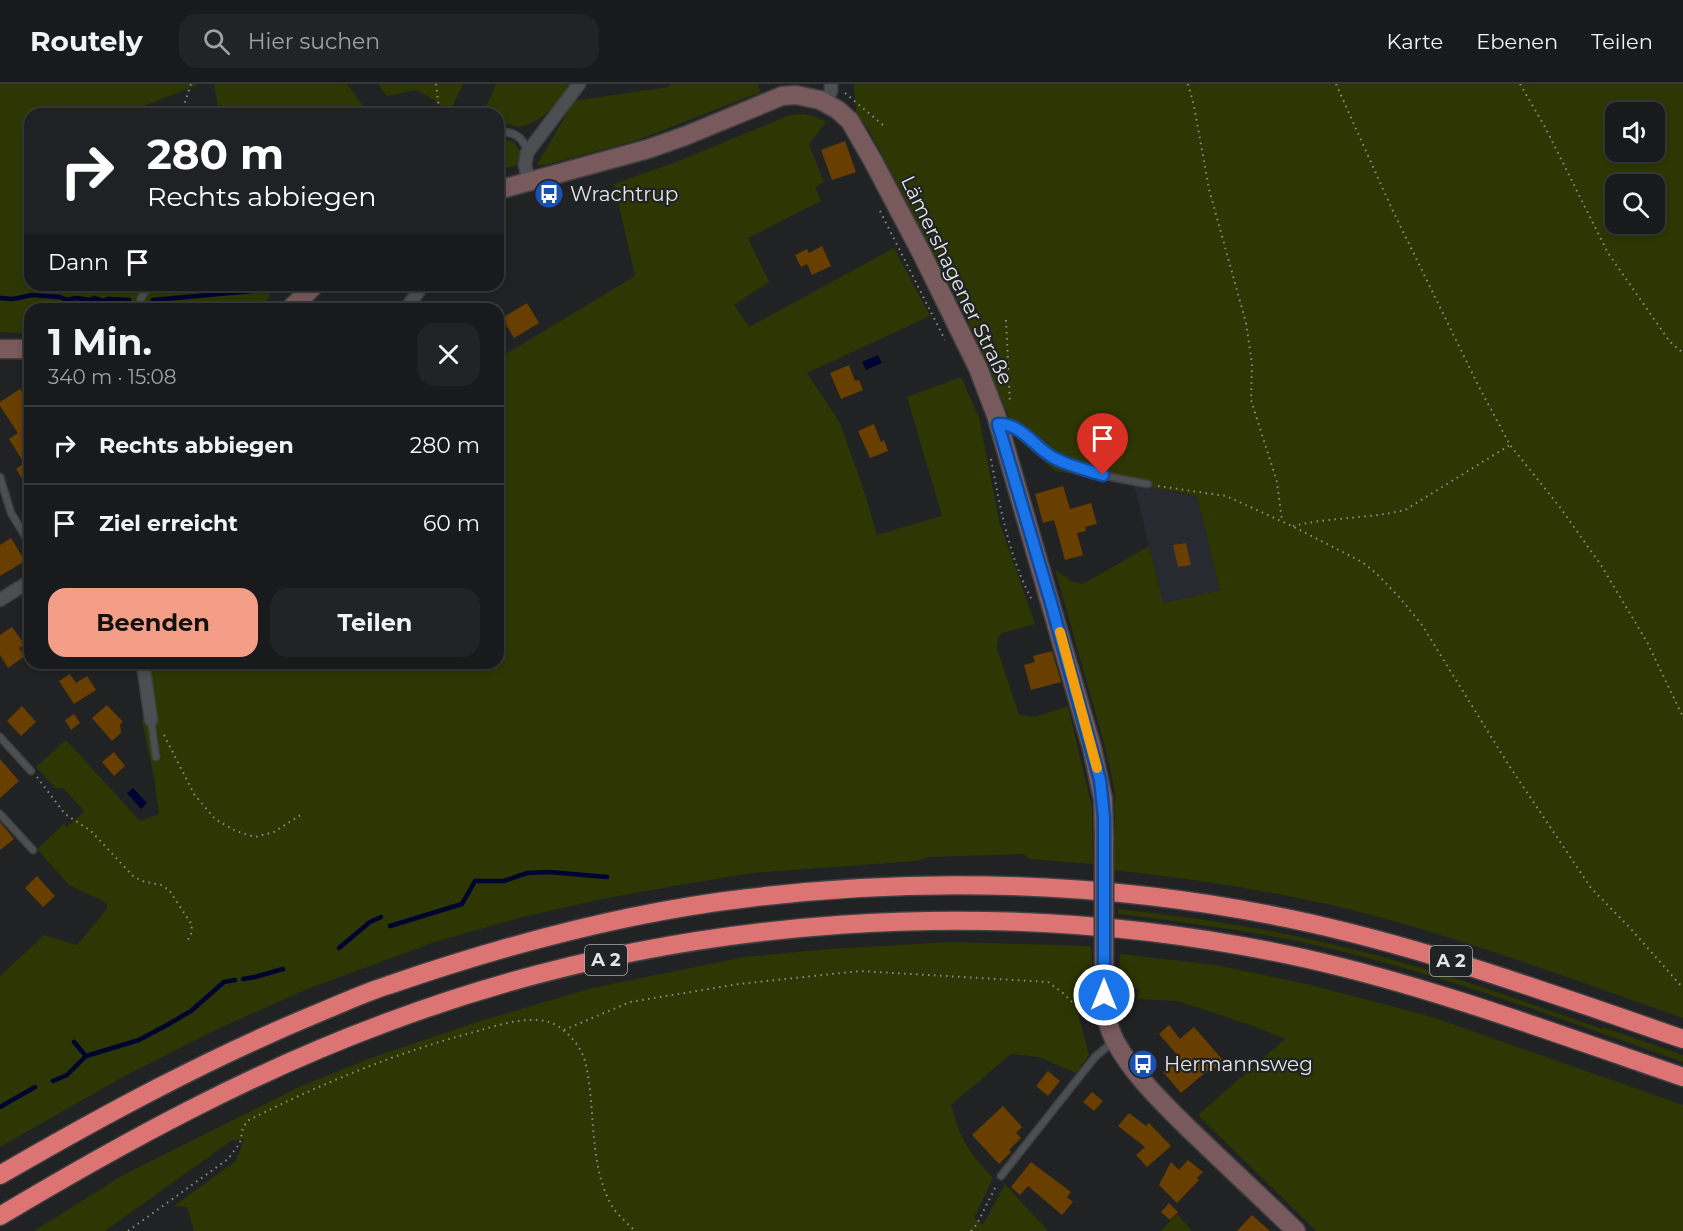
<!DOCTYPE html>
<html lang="de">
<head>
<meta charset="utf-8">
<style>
  body { margin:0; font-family:Montserrat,sans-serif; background:#222324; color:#f1f3f6; height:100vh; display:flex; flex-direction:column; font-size:22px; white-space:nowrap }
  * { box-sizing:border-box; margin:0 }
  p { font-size:20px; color:#9fa1a3 }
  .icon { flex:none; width:33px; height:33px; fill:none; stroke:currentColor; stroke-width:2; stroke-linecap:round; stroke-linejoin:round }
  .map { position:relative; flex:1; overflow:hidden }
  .panel { position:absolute; left:24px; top:219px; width:480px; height:366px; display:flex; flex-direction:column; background:#191a1b; border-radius:18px; box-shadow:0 3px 9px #0003,0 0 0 2px #37383a }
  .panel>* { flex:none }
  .hud { position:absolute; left:24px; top:24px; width:480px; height:183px; border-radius:18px; box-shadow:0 3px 9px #0003,0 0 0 2px #37383a; background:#202124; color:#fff; overflow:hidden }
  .tools { position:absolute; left:1605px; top:18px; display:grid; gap:12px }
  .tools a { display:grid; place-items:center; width:60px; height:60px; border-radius:12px; background:#191a1b; box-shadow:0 3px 9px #0003,0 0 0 2px #37383a; font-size:30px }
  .pin { position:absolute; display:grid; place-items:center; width:51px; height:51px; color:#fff; margin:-62px -26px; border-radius:50% 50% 50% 0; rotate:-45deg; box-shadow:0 0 6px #0007 }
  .pin .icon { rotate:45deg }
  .me { position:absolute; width:66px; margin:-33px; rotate:0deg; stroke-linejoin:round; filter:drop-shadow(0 0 4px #0008) }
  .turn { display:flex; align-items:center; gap:21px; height:126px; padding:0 24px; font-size:27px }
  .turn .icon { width:78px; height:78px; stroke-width:2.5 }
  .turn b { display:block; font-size:42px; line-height:51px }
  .then { display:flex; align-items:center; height:57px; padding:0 24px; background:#0003; gap:12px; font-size:22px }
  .round { display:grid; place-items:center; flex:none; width:63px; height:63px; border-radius:18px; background:#222324 }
  .head { display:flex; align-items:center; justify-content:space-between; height:102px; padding:0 24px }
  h1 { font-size:36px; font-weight:700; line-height:45px }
  .cta { display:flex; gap:12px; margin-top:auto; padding:12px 24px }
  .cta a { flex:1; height:69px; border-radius:18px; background:#f49e88; color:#111; font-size:24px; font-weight:700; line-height:69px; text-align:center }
  .cta a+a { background:#222324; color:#f1f3f6 }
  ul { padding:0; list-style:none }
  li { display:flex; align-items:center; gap:18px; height:78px; padding:0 24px; border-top:2px solid #37383a }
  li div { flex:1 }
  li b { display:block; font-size:22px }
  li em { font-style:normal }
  header { display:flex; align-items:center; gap:36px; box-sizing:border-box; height:84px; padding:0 30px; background:#191a1b; border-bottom:2px solid #37383a }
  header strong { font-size:28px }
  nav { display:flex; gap:33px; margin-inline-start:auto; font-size:21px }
  .search { width:420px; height:54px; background:#222324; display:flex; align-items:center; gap:15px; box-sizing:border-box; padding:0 21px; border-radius:18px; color:#9fa1a3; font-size:22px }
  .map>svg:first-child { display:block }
  .built { fill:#272a31 }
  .green { fill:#2e3703; fill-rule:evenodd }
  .water { fill:#000431 }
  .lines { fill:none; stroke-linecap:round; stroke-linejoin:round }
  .stream { stroke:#000431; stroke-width:4.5 }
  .building { fill:#693f00 }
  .service-casing { stroke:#3f3f41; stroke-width:9 }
  .minor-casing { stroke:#3f3f41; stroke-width:15 }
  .secondary-casing { stroke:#3f3f41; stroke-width:21 }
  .motorway-casing { stroke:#3f3f41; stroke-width:21 }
  .path { stroke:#8c8c8e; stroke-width:2; stroke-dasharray:1.5 4.5; stroke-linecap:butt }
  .service { stroke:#4d4e51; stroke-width:6 }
  .minor { stroke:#4d4e51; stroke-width:12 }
  .secondary { stroke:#78595c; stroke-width:18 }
  .motorway { stroke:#dd7474; stroke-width:18 }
  .secondary-bridge-casing { stroke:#3f3f41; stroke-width:21; stroke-linecap:butt }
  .secondary-bridge { stroke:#78595c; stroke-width:18 }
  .route-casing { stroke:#114b97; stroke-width:15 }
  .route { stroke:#1a73e8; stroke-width:10 }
  .slow { stroke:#f59e0b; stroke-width:10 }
  .labels { text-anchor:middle; stroke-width:4.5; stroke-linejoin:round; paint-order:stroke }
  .shield { fill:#212224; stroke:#aaaaac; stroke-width:1.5 }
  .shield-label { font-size:18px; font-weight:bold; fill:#e5e5e7 }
  .poi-label { font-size:20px; fill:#e5e5e7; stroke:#212224; text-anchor:start }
  .street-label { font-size:20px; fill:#e5e5e7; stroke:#212224 }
</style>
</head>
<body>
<header>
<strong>Routely</strong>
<div class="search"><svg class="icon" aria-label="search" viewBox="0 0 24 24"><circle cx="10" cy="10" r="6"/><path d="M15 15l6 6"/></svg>Hier suchen</div>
<nav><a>Karte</a><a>Ebenen</a><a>Teilen</a></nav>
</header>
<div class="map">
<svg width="1683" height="1147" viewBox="0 0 1683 1147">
  <rect width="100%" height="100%" fill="#212224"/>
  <polygon class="built" points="1134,400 1197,413 1220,506 1163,519"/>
  <g class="green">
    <polygon points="0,0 200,0 123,30 30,30 30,201 263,201 271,212 255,225 30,225 30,242 22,249 0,248"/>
    <polygon points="214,0 347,0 369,30 219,30"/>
    <polygon points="378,0 463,0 449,29 434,16 416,6 387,12"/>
    <path d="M496 0H569C557 19 542 40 518 43L498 37V30H483Z"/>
    <polygon points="671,0 757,0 761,8 638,56 546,81 537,81 574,17 668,3"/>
    <path d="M854 0H1683V934C1567 894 1451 849 1331 821 1259 805 1187 794 1114 786L1115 707 1105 663 1055 485 1071 497 1083 500 1149 462 1163 519 1220 506 1197 413 1182 409 1055 387 1019 356 964 229 869 46 856 28ZM1616 28H1654V68H1616ZM1616 100H1654V140H1616Z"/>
    <polygon points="803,30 817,33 826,38 809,60 824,98 815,103 821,117 748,154 769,198 734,221 749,243 894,164 930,232 807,289 840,339 865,410 877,451 942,432 907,313 961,293 979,333 999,437 1035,540 1002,549 998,554 997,564 1019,631 1035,633 1068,622 1092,724 1093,780 1029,775 1023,770 929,773 916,777 752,789 674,802 597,816 519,834 435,858 307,905 211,948 121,994 0,1063 0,892 44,851 77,861 107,825 107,819 69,801 37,765 64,740 67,743 84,727 63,704 55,704 36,683 66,656 140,737 159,730 154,693 142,638 146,634 147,579 498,579 498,268 501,273 635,192 614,100 676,78 790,31"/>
    <polygon points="503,55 514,58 521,69 517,81 498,86 498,56"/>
    <path d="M1118 825C1201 834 1284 847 1364 868 1445 889 1524 917 1602 945L1603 943 1683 971V978C1577 941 1472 901 1364 873 1283 851 1201 840 1118 830Z"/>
    <path d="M950 858 1091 862 1093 898 1077 926 1089 971 1076 989 1039 973 1011 970 951 1021C961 1057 968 1067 993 1094L974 1134 983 1141 1005 1100 1048 1147H194L187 1123 174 1122 236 1077 244 1055 231 1057 105 1147H34L123 1091 299 1003 368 975 477 938 592 904 744 873 830 865Z"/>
    <polygon points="1120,870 1216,881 1311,901 1432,933 1683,1021 1683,1147 1316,1147 1198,1031 1285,955 1253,942 1178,917 1137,915 1139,905 1119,903"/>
    <polygon points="1177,1130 1192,1147 1161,1147"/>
  </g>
  <g class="water">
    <polygon points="878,271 882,279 866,286 862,278"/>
    <polygon points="133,704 147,719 141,725 127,709"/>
  </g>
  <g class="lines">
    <g class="stream">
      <polyline points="0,214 13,215 32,211 60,213 67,216 76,214 90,216 94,214 103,217 108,215 129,216"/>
      <polyline points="153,216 252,207 261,201"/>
      <polyline points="390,842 462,820 475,797 504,797 527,789 549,788 607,793"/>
      <polyline points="339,864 370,838 381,833"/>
      <polyline points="243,895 255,893 283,885"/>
      <polyline points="74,958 86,972"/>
      <polyline points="53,997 67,991 86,972 139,956 167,941 191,927 224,898 235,896"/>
      <polyline points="0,1023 35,1003"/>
    </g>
  </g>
  <g class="building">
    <polygon points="845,57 856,88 832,96 821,66"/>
    <polygon points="822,162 831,182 812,191 807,180 801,183 795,171 807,165 809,169"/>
    <polygon points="527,219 539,239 514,254 502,234"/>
    <polygon points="849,281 855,297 859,296 863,306 841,315 830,289"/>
    <polygon points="20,305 30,320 30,407 16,385 24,379 9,355 18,349 0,322 0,318"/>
    <polygon points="874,340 881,358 884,356 888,367 870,374 858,347"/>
    <polygon points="1063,402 1070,425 1091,419 1097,440 1085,443 1086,447 1077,449 1083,471 1065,476 1054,436 1043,439 1035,410"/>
    <polygon points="11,454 25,477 0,492 0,461"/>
    <polygon points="1186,459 1191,481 1178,483 1173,461"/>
    <polygon points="12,543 25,561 19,564 25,572 8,584 0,571 0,551"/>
    <polygon points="1052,567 1061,598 1031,606 1024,581 1035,578 1033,572"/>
    <polygon points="70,590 76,599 87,592 96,606 74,620 59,597"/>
    <polygon points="107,621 123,638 120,640 121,649 112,657 92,634"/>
    <polygon points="22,622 36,638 21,652 7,637"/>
    <polygon points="74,630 80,639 71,646 65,636"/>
    <polygon points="114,668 125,682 114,692 102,678"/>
    <polygon points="0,675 19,697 0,714"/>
    <polygon points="0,738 14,755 0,766"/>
    <polygon points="37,792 55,812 43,823 25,804"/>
    <polygon points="1169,941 1180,955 1194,943 1228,982 1220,989 1213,982 1181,1009 1163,988 1180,974 1159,950"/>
    <polygon points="1048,987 1060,997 1048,1012 1036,1002"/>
    <polygon points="1092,1008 1103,1017 1094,1027 1083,1018"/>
    <polygon points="1003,1022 1022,1043 1016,1049 1021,1054 1009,1066 1011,1068 999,1080 972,1051"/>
    <polygon points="1129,1029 1146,1042 1149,1039 1171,1062 1147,1083 1136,1071 1145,1063 1118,1042"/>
    <polygon points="1188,1076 1203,1088 1197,1094 1199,1096 1177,1119 1159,1101 1171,1078 1179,1086"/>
    <polygon points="1031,1078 1071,1108 1067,1113 1073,1118 1062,1131 1028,1102 1020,1111 1011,1103"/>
    <polygon points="1169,1119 1178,1128 1170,1136 1161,1128"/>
    <polygon points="1252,1131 1270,1147 1237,1147"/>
  </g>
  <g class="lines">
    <g class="service-casing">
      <g id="service">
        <path d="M498 48C512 47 523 52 527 67"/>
        <polyline points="139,225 141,214 150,201"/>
        <path d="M1002 340C1021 340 1036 364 1052 373 1081 389 1116 394 1148 400"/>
        <polyline points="0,393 11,429 30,460"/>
        <polyline points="151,636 156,673"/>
        <polyline points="0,653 31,687"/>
        <polyline points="0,730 33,766"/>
        <polyline points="1001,1092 1095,973 1114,957"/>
      </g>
    </g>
    <g class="minor-casing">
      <g id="minor">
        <polyline points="826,18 831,7 831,0"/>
        <polyline points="529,98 525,81 527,69 579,0"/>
        <polyline points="406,225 423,201"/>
        <polyline points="0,516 30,497"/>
        <polyline points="143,579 151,636"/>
      </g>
    </g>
    <g class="secondary-casing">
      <g id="secondary">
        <polyline points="498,106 648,65 685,52 782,12 796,11 820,16 838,26 850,37 873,77 923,172 978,284 996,331 1092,664 1103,715 1104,754"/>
        <polyline points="290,225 315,201"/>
        <polyline points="0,265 30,265"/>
        <path d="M1104 899C1104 919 1105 938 1115 957 1132 989 1160 1016 1186 1042 1222 1077 1260 1112 1296 1147"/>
      </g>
    </g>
    <g class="motorway-casing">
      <g id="motorway">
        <path d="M0 1091C105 1030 211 973 323 927 345 918 366 908 389 901 505 861 627 828 749 814 926 792 1111 798 1286 834 1422 862 1552 910 1683 955"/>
        <path d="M0 1132C124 1058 252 988 388 938 676 830 1002 808 1303 874 1433 903 1557 950 1683 993"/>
      </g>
    </g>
    <g class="path">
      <polyline points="436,0 439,25"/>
      <polyline points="1188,0 1194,22 1209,105 1246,239 1252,280 1251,316 1277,398 1282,437"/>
      <polyline points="1336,0 1391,123 1478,301 1510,361 1559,422 1601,481 1647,558 1683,633"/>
      <polyline points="1520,0 1545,43 1608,169 1670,258 1683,269"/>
      <polyline points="845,9 884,42"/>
      <polyline points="181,30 191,0"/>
      <polyline points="880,127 945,256"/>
      <polyline points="1006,236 1010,320"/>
      <path d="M991 375C1000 423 1009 473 1032 516"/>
      <polyline points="1158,402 1226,412 1292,442 1362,478 1376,489 1400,514 1422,541 1508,680 1591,804 1631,845 1683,904"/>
      <path d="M1293 442C1330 433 1368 435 1405 426L1510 361"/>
      <polyline points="164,651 194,710 215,735 236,747 255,753 274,748 302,730"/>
      <polyline points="37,693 65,730 91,747 133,792 142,797 161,801 169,806 192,841 191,850 186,859"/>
      <polyline points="564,946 630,918 739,900 860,887 1048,898 1063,909 1081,927 1090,927"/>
      <path d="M128 1147 228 1075 240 1059 243 1043 249 1036C322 999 398 968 478 947 498 941 524 933 545 937 562 940 581 961 585 977 597 1026 587 1079 613 1124 619 1132 628 1140 635 1147"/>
      <polyline points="971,1147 977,1140 997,1100"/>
    </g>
    <use href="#service" class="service"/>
    <use href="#minor" class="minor"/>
    <use href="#secondary" class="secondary"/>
    <use href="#motorway" class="motorway"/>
    <g class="secondary-bridge-casing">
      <polyline id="secondary-bridge" points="1104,899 1104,754"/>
    </g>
    <use href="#secondary-bridge" class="secondary-bridge"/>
  </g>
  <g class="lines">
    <g class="route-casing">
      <path id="route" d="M1103 391C1086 386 1069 382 1054 374 1035 364 1021 339 998 340L1051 519 1100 696 1104 733V911"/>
    </g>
    <use href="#route" class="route"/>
    <polyline class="slow" points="1060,548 1097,684"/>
  </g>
  <defs>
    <g id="bus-disc" transform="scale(1.5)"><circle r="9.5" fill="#1a4fb4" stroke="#212224"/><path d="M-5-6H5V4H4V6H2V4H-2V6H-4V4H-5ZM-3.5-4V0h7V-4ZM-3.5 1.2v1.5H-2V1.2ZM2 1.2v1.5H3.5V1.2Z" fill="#fff"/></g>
  </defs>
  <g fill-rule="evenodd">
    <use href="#bus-disc" x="549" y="110"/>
    <use href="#bus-disc" x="1143" y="980"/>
  </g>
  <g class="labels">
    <g class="shield">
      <rect x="585" y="861" width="42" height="30" rx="4.5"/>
      <rect x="1430" y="862" width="42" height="30" rx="4.5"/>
    </g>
    <g class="shield-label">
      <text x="606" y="882">A 2</text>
      <text x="1451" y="883">A 2</text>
    </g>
    <g class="poi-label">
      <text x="570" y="117">Wrachtrup</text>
      <text x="1164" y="987">Hermannsweg</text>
    </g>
    <g class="street-label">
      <text transform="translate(957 196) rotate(64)" y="7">Lämershagener Straße</text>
    </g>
  </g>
</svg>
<div class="tools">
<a><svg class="icon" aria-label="sound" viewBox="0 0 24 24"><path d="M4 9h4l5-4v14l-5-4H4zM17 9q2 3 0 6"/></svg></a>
<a><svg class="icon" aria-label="search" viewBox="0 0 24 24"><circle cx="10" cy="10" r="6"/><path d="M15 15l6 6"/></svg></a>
</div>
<div class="pin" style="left:1103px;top:391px;background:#d93025"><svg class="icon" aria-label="arrive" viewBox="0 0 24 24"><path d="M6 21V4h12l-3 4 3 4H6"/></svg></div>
<svg class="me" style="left:1104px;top:911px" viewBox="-20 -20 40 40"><circle r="17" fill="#1a73e8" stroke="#fff" stroke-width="3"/><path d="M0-11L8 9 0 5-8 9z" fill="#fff"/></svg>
<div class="hud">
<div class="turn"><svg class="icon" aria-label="right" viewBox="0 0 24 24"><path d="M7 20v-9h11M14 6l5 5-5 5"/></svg><div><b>280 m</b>Rechts abbiegen</div></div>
<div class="then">Dann<svg class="icon" aria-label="arrive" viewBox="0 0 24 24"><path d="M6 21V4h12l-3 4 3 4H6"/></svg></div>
</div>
<section class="panel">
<div class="head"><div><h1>1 Min.</h1><p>340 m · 15:08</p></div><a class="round"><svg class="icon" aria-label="close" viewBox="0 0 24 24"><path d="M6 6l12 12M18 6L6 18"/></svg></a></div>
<ul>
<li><svg class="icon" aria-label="right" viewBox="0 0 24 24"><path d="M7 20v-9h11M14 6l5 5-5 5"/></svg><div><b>Rechts abbiegen</b></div><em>280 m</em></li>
<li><svg class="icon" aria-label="arrive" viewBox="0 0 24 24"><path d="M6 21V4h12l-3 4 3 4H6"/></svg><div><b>Ziel erreicht</b></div><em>60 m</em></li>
</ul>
<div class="cta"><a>Beenden</a><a>Teilen</a></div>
</section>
</div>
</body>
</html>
